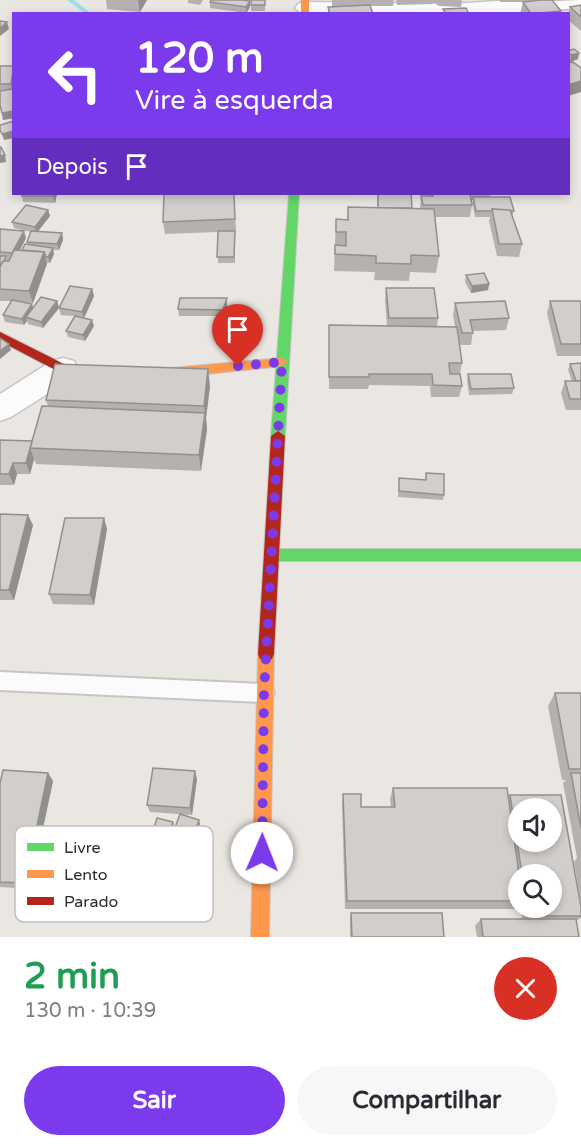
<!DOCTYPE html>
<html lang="pt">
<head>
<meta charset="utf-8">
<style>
  body { margin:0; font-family:"Varela Round",sans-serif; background:#f7f7f7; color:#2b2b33; height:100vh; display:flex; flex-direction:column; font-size:22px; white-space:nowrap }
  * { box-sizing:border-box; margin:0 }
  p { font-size:20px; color:#7c7c81 }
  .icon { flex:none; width:33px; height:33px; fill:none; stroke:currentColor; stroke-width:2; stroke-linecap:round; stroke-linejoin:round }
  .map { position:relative; height:937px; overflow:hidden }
  .panel { display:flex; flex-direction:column; background:#fff; flex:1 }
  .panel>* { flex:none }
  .guide { position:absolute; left:12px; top:12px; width:558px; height:183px; border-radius:0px; box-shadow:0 3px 9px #0003; background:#7c3aed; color:#fff; overflow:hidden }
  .tools { position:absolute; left:508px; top:798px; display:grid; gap:12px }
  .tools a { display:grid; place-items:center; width:54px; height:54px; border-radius:50%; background:#fff; box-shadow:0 3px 9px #0003; font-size:30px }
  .pin { position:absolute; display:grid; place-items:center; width:51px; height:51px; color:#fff; margin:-62px -26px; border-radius:50% 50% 50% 0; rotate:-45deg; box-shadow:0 0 6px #0007 }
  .pin .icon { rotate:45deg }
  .me { position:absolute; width:66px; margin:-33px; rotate:1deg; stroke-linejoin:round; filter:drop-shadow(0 0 4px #0008) }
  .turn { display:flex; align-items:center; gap:21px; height:126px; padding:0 24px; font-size:27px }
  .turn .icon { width:78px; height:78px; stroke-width:2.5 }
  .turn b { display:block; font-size:42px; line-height:51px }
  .then { display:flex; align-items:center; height:57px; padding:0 24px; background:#0003; gap:12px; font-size:22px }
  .round { display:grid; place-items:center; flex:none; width:63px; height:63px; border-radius:32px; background:#f7f7f7 }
  .headline { display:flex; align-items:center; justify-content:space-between; height:102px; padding:0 24px }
  h1 { font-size:36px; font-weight:700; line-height:45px; color:#1e9e55 }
  .cta { display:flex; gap:12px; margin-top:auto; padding:12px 24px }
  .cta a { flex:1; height:69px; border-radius:36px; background:#7c3aed; color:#fff; font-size:24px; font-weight:700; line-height:69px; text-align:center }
  .cta a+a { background:#f7f7f7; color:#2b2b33 }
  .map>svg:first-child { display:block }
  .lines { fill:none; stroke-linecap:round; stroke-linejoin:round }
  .stream { fill:#9ae0e8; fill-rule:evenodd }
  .lane-casing { stroke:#c6c5c5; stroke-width:4 }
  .street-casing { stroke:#c6c5c5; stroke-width:3 }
  .fast-casing { stroke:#c6c5c5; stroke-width:2 }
  .slow-casing { stroke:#c6c5c5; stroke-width:2 }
  .jam-casing { stroke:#c6c5c5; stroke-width:2 }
  .lane { fill:#fcfbfb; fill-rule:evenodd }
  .street { fill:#fcfbfb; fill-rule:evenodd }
  .fast { fill:#63d668; fill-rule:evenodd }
  .slow { fill:#ff974d; fill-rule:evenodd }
  .jam { fill:#b3261e; fill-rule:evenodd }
  .wall { fill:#b4b1af }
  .shaded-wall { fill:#92908e }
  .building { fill:#d1cecb; stroke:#92908e; stroke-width:1.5; fill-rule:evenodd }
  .route { stroke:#7c3aed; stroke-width:10; stroke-dasharray:0 18 }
  .key { fill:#fff; stroke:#c0c0c0; stroke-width:1.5 }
  .key-label { font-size:16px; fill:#2c2c2c }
</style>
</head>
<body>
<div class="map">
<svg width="581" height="937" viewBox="0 0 581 937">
  <rect width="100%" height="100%" fill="#eae6e2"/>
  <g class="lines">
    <polygon class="stream" points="67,0 74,0 92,14 86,14"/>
    <g class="lane-casing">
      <polygon id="lane" points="0,672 264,684 271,686 274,693 271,700 264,702 0,690"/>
    </g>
    <g class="street-casing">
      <g id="street">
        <polygon points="514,0 581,0 581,8 494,14 302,14 295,8 298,4 305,2 451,4"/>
        <polygon points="63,358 74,361 78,369 74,377 11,417 0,421 0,394 52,361"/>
      </g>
    </g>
    <g class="fast-casing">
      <g id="fast">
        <polygon points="289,194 299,194 285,436 278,441 271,436"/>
        <polygon points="273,549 581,549 581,561 273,561 268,559 266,555 268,551"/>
      </g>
    </g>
    <g class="slow-casing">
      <g id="slow">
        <rect x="301" y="0" width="8" height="14"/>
        <polygon points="282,358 288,362 282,366 161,379 155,374 161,369"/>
        <polygon points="266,647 272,649 274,654 269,937 251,937 258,654 260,649"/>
      </g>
    </g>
    <g class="jam-casing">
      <g id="jam">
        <polygon points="0,332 66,365 102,374 104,377 98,382 59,372 0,341"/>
        <polygon points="278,431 285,436 274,654 272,659 266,661 260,659 258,654 271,436"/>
      </g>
    </g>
    <use href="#lane" class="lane"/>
    <use href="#street" class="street"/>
    <use href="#fast" class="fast"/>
    <use href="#slow" class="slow"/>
    <use href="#jam" class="jam"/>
  </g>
  <g class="wall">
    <polygon points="106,0 147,0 140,12 107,9"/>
    <polygon points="188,0 203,0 200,5 188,3"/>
    <rect x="251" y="0" width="14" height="11"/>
    <polygon points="332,0 394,0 393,6 370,6 373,14 328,14 328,7 344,6 332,6"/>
    <polygon points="396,0 461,0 462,1 461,7 439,6 433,2 433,4 397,5"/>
    <polygon points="499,0 531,0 531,1 541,0 581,0 553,1 560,14 520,14 523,2 524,2 500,2"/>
    <polygon points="210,2 250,7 246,13 210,8"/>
    <polygon points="581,5 581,31 568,20 568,14 570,7"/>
    <polygon points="568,51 578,59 570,62 568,60"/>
    <polygon points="0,66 14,66 14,82 12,89 14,93 14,118 3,120 0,105"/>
    <polygon points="57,194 55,203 23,202 22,196"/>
    <polygon points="234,194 236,231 235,231 235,263 218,263 218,232 165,234 163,222"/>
    <polygon points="377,194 411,194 412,208 420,209 421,196 429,196 429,194 491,194 490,197 514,211 512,217 522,244 519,257 497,256 489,221 490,217 475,217 472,203 473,200 471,200 472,205 470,217 435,217 439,256 436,273 410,272 409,281 374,280 375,272 334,271 336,219 347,220 348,207 377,207"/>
    <polygon points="48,210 50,216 38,231 62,233 63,240 59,250 53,250 54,254 50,263 47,263 33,303 20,302 32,304 33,308 57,301 59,308 43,328 28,324 27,321 24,325 5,322 3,315 12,301 0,301 0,229 24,231 26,238 20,250 22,250 28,245 27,242 31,232 14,228 12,222"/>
    <polygon points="466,275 489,284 488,290 471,293 465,282"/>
    <polygon points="386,288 438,318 437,327 455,327 453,315 455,303 509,318 506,330 473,331 471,345 460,345 462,363 460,374 462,386 459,397 431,397 430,386 369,385 368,389 329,389 329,325 387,326 385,300"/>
    <polygon points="92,289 94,296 84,318 94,326 85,341 68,337 66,331 74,316 61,315 59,308"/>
    <polygon points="550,301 581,301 581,356 557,356 547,313"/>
    <polygon points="227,305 223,316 179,316 178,309"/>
    <polygon points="581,363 581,410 566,410 561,393 565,381 572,381 568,370 570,364"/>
    <polygon points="468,374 514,388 512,394 469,395 467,381"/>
    <polygon points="210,386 206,418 207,429 201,471 36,464 34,459 30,474 17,474 14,485 0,485 0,440 32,441 48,406 46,400"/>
    <polygon points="426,473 444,495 443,500 398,497 399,478 425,480"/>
    <polygon points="0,514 33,525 14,600 0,600"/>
    <polygon points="104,518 107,529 94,605 53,604 49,594"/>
    <polygon points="555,693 581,693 581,903 574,862 577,858 563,783 566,780 562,780 548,706"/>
    <polygon points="48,773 53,781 30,889 0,887 0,783"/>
    <polygon points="197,779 192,815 150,812 147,805"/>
    <polygon points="393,788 508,798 510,795 581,907 581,918 576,921 579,937 477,937 475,926 481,919 522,919 521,908 552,908 552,874 519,874 519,905 516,909 345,909 342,804 343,794 361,807 391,807 390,799"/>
    <polygon points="173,822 174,826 166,855 150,852 148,848"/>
    <polygon points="200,824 192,846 173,840 172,836"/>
    <polygon points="351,913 444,937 350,937 350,919"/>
  </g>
  <g class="shaded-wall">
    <polygon points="138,0 147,0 140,12"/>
    <polygon points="250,1 250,7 246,13 246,7"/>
    <polygon points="561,11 560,14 536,14"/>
    <polygon points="7,22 9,29 0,36 0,28"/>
    <polygon points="579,53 578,59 570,62 572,55"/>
    <polygon points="14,66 14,82 12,90 11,84"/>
    <polygon points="581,81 581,92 568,96 568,85"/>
    <polygon points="14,111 14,118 3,120 2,113"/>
    <polygon points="14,131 14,138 4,140 2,134"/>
    <polygon points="5,155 6,162 0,163 0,156"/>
    <polygon points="54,194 57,194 55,203 53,196"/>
    <polygon points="48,210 50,216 36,234 35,227"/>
    <polygon points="24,231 26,238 15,260 13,253"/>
    <polygon points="62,233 63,240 59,250 57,244"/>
    <polygon points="53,248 54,254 50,263 48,257"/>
    <polygon points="44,252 47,264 33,303 29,291"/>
    <polygon points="489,284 488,290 471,293 472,286"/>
    <polygon points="92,289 94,296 84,318 82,312"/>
    <polygon points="227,298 227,305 223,316 223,310"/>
    <polygon points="57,301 59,308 43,328 41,322"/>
    <polygon points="32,304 33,310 26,317 27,321 24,325 22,319"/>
    <polygon points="92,320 94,326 85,341 83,335"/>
    <polygon points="9,344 11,350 0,359 0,351"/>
    <polygon points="208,369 210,386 206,418 207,429 201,471 199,455 205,416 204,406"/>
    <polygon points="30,448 34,459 30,474 26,463"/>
    <polygon points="13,463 17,474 14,485 9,474"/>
    <polygon points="28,515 33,525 14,600 9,590"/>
    <polygon points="104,518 107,529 94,605 90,595"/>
    <polygon points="195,771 197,779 192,815 190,808"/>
    <polygon points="48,773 53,781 30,889 25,883"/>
    <polygon points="199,820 200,824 192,846 191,843"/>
    <polygon points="173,822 174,826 166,855 164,852"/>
  </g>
  <g class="building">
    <polygon points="211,0 243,0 250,1 246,7 210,2"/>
    <rect x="251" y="0" width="14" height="5"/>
    <polygon points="541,0 552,0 561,11 531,14 523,2"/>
    <polygon points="370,5 373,14 330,14 328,7"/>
    <polygon points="581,5 581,17 570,7"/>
    <polygon points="466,8 469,14 446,14 443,9"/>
    <polygon points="0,21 7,22 0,28"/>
    <polygon points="574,49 579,53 572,55 568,53 568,51"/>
    <polygon points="573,62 581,68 581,81 568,85 568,63"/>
    <polygon points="0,66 14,66 11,84 0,84"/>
    <polygon points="12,89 14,94 14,111 2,113 0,105 0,91"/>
    <polygon points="14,121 14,131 2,134 0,130 0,125"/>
    <polygon points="0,147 1,147 5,155 0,156"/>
    <polygon points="22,194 54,194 53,196 22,196"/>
    <polygon points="164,194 234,194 235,219 163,222"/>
    <polygon points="378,194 411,194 412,208 378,208"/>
    <polygon points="433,194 470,194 472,205 423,205 421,196 433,196"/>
    <polygon points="473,197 510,197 514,211 492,209 492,211 476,211"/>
    <polygon points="26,205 48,210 35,227 12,222"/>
    <polygon points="348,207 434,209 439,256 411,255 411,264 376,263 376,256 335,254 335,245 346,246 346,232 336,232 336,219 348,220"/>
    <polygon points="492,209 510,210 522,244 499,244"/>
    <polygon points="0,229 24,231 12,253 0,252"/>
    <polygon points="31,231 62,233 57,244 27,242"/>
    <polygon points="218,231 235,231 234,257 217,257"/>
    <polygon points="25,244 53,248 48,257 46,257 44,252 22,250"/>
    <polygon points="14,250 44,252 29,291 0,289 0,267 3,261 9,261"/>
    <polygon points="0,256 6,256 4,261 3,261 0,267"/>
    <polygon points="484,273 489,284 472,286 466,275"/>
    <polygon points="70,286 92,289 82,312 59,308"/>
    <polygon points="386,288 434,288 438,318 389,318"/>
    <polygon points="41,297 57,301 41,322 26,317"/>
    <polygon points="180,298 227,298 223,310 178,309"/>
    <polygon points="12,300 32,304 22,319 3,315"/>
    <polygon points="505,301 509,318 470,320 473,333 462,333 455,303"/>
    <polygon points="550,301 581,301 581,344 561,344"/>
    <polygon points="75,316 92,320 83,335 66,331"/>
    <polygon points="329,325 457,327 462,363 449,363 450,374 460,374 462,386 433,385 432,374 369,374 369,377 329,377"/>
    <polygon points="0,338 9,344 0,351"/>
    <polygon points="581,363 581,381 576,381 570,364"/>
    <polygon points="55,364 208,369 204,406 46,400"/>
    <polygon points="468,374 511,374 514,388 471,389"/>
    <polygon points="565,381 581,381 581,399 570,399"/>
    <polygon points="42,406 205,413 199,455 30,448"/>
    <polygon points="0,440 32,441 26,463 13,463 9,474 0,474"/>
    <polygon points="426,473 444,474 444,495 399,491 399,478 426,480"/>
    <polygon points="0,514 28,515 9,590 0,590"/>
    <polygon points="65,518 104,518 90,595 49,594"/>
    <polygon points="555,693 581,693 581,769 569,769"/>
    <polygon points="153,768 195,771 190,808 147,805"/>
    <polygon points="3,770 48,773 25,883 0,882 0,783"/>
    <polygon points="571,773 581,773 581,828"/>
    <polygon points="393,788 507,788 519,874 519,901 347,901 343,794 361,794 361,807 395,807"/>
    <path d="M510 795H561L581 907V916H528L527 908H552V874H522ZM519 808H552V842H519Z"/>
    <polygon points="180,814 199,820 191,843 172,836"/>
    <polygon points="157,818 173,822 164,852 148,848"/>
    <polygon points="351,913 442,913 444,937 352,937"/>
    <polygon points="481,919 576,919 579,937 483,937"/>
  </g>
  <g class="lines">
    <polyline class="route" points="238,366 282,362 264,693 262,853"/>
  </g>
  <rect x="15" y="826" width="198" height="96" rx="9" class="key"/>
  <rect x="27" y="843" width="27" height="8" fill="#63d668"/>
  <rect x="27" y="870" width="27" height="8" fill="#ff974d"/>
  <rect x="27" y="897" width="27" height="8" fill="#b3261e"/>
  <g class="key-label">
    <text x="64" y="853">Livre</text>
    <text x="64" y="880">Lento</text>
    <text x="64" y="907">Parado</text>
  </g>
</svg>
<div class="tools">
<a><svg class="icon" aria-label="sound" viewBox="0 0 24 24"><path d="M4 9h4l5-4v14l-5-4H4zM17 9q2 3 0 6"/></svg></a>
<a><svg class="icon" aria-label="search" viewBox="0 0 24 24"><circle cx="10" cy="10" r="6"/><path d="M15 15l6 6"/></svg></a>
</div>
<div class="pin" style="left:238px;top:366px;background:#d93025"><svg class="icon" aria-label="arrive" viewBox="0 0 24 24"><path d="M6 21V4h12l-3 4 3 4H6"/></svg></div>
<svg class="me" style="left:262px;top:853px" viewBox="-20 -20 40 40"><circle r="19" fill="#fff"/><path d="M0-13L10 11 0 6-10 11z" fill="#7c3aed"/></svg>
<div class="guide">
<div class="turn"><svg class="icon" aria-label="left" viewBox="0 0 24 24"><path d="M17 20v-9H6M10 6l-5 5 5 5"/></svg><div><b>120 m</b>Vire à esquerda</div></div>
<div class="then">Depois<svg class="icon" aria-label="arrive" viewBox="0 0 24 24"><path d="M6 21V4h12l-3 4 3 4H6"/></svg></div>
</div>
</div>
<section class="panel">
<div class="headline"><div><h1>2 min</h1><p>130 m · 10:39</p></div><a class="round" style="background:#d93025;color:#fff"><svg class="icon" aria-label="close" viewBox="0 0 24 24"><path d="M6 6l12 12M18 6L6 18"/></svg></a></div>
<div class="cta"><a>Sair</a><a>Compartilhar</a></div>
</section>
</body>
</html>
